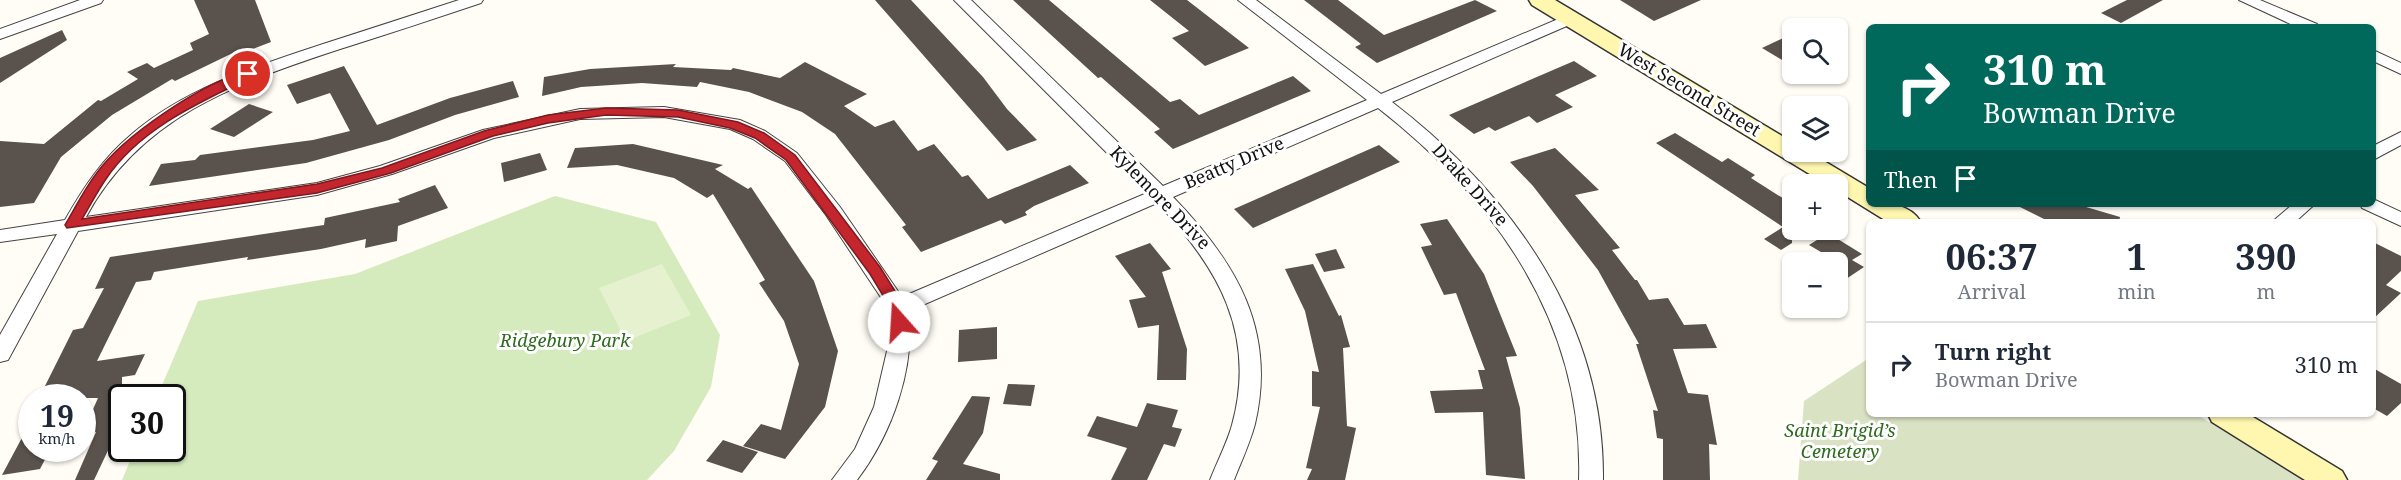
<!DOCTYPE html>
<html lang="en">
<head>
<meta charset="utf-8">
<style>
  body { margin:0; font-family:"Noto Serif",serif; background:#f6f6f7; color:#1f2937; height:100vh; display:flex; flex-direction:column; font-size:22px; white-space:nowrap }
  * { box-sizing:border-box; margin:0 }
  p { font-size:20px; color:#747a83 }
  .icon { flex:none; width:33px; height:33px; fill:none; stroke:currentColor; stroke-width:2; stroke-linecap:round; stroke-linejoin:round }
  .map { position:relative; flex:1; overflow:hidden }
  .side { position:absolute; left:1866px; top:219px; width:510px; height:198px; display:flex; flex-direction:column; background:#fff; border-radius:9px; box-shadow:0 2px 4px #0004 }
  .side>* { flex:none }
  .banner { position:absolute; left:1866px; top:24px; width:510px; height:183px; border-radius:9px; box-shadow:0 2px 4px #0004; background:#00695c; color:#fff; overflow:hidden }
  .buttons { position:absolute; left:1782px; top:18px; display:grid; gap:12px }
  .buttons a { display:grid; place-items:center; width:66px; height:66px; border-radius:9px; background:#fff; box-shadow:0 2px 4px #0004; font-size:30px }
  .speed { position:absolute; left:18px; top:384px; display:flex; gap:12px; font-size:30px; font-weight:700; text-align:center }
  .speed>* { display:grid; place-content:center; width:78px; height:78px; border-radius:50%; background:#fff; box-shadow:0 2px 4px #0004; line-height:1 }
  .speed small { font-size:15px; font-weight:400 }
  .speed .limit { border:3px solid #111; border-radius:9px; background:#fff; color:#111 }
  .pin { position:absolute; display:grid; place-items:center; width:51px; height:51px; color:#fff; margin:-26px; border:3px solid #fff; border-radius:50%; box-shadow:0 2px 6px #0007 }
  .me { position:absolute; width:66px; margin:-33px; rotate:341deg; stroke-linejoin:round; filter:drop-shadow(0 0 4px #0008) }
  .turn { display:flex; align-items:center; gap:21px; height:126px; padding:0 18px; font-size:27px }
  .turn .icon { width:78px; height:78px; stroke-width:2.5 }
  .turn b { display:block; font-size:42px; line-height:51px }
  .then { display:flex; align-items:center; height:57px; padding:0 18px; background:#0003; gap:12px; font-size:22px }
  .eta { display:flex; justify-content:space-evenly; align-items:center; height:102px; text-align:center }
  .eta b { font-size:36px; font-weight:700; line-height:42px }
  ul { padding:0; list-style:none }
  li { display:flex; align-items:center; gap:18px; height:84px; padding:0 18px; border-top:2px solid #e0e1e3 }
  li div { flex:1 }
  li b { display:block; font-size:22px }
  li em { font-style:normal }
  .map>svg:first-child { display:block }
  .green { fill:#d5ebbd }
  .cemetery { fill:#d9e3c4 }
  .pitch { fill:#e6f2cf }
  .building { fill:#5a524d }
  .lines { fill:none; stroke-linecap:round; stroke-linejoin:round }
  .street-casing { stroke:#444; stroke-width:2 }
  .secondary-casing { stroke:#333; stroke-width:3 }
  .street { fill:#fff; fill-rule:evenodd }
  .secondary { fill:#fff6b0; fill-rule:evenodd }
  .route { fill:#c4262e; stroke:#7f191e; stroke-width:1.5 }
  .labels { text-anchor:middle; stroke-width:6; stroke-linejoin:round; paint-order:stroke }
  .street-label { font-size:18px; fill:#111; stroke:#fff }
  .park-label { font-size:18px; font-style:italic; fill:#2f6b1f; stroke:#fff }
</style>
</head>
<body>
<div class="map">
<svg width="2401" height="480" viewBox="0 0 2401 480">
  <rect width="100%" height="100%" fill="#fffdf5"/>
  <polygon class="green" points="555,196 656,222 720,335 711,387 674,451 647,480 122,480 135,449 172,448 172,398 157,397 198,301 355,274"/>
  <polygon class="cemetery" points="1869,358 1869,414 2196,414 2306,480 1798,480 1804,401"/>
  <polygon class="pitch" points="662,264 691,315 626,341 599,288"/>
  <g class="building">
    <polygon points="194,0 255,0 271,42 242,53 239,50 175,81 172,79 112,115 61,157 34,203 0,207 0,141 44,144 98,100 101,101 138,79 127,72 147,63 154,68 193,50 190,43 209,34"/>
    <polygon points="875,0 911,0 983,77 1007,109 1037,140 1007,151"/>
    <polygon points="1013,0 1049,0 1170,102 1180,99 1199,115 1293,76 1311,91 1173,149 1154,132 1160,129 1101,77 1098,78"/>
    <polygon points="1150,0 1187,0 1249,48 1205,66 1172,38 1189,31"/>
    <polygon points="1304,0 1338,0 1384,35 1475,0 1497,11 1377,63 1355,47 1361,44"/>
    <polygon points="1620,0 1701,0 1654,21"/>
    <polygon points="2127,0 2163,0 2121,23 2101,13"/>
    <polygon points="62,30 67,40 0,83 0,58"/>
    <polygon points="1792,34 1792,66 1762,48"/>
    <polygon points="1574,61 1597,76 1555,95 1573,107 1537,123 1529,116 1495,131 1489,127 1474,134 1449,115"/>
    <polygon points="805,62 867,94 844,106 875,127 894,120 918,151 934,144 962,177 968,175 988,199 1070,165 1089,183 1034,206 1025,212 1027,215 1005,224 1001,220 921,252 902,227 906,225 835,134 802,112 749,92 700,82 697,87 642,83 581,87 542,96 544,77 590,69 676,64 673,67 731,70 733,68 780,78"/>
    <polygon points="344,66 377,125 450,98 513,81 519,97 455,115 389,140 306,163 149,186 161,164 195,160 200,155 313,140 350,131 330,93 297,104 287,85"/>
    <polygon points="249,104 273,112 234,137 210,129"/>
    <polygon points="1675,133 1722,162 1728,158 1755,175 1751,178 1792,204 1792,243 1781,250 1764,239 1783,227 1656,143"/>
    <polygon points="633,144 723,165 715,169 748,189 751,187 814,281 838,351 825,407 785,459 743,446 761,424 781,430 799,364 784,321 759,283 765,280 713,194 707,198 674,178 617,165 567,168 575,148"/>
    <polygon points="1379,145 1400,162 1253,228 1234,209"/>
    <polygon points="1555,148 1599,190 1575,195 1620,248 1612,250 1635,280 1637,280 1649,300 1668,298 1684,325 1706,324 1717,348 1673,349 1688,393 1708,395 1717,445 1709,444 1710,480 1663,480 1663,439 1657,438 1653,410 1658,411 1636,344 1639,344 1598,270 1533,186 1510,162"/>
    <polygon points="540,153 547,170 504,182 501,163"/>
    <polygon points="435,185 448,208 398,226 397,241 365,248 366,239 321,249 247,260 248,257 154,272 151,280 136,282 97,361 145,354 135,375 122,377 122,421 94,480 75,480 96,432 82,434 98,398 39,398 73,330 83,328 104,288 95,289 110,257 324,225 325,218 400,202 398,199"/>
    <polygon points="2014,204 2076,204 2120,217 2119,222 2050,222"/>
    <polygon points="1447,219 1484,274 1517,356 1506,357 1520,408 1525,479 1486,475 1483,412 1435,413 1430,391 1483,389 1478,370 1485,370 1456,293 1444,295 1421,247 1432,245 1420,224"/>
    <polygon points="1828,233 1862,254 1852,260 1864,267 1846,279 1838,273 1838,262 1809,245"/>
    <polygon points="2373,242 2401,256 2401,271 2386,285 2401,293 2373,319"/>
    <polygon points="1150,243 1171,269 1162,272 1187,349 1186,380 1157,380 1159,325 1138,328 1129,300 1146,297 1115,256"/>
    <polygon points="1336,249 1345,268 1324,272 1315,254"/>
    <polygon points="1313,264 1339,316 1341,315 1350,347 1343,348 1347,426 1356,428 1345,480 1307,480 1312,469 1306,468 1320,407 1312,406 1312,371 1319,372 1305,311 1285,269"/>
    <polygon points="997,327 997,359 958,362 959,330"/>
    <polygon points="2373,368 2401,384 2401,403 2387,416 2373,408"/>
    <polygon points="1008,384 1035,385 1031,406 1003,404"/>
    <polygon points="972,396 990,397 983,433 963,464 1000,474 1000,480 926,480 938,461 932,459"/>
    <polygon points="1147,403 1178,410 1172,427 1182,429 1175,447 1164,444 1147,480 1111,480 1127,448 1087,436 1097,416 1137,427"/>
    <polygon points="32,419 32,448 51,448 40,469 2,475"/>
    <polygon points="723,440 758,452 742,473 706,461"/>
  </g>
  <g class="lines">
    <g class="street-casing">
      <g id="street">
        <polygon points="80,0 103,0 101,3 0,39 0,29"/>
        <path d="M459 0H483L481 3C433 19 385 35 337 50 235 84 140 117 86 217L317 183 380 166 483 130 580 109 664 107 740 120 765 131 797 153 840 207 902 297 1147 193 954 0H971L1163 186 1367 100 1238 0H1256L1381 94 1570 14 1576 16 1578 19 1576 22 1392 102C1512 194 1605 323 1603 480H1579C1584 324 1496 200 1378 108L1173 197C1236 262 1277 330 1255 424 1250 443 1241 462 1234 480H1210C1217 462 1227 443 1232 425 1257 334 1218 267 1157 203L909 311C915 369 892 434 857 480H832L855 449 874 407 890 338 888 308 826 215 785 161 753 139 730 129 664 117 580 119 494 138 392 174 317 195 78 231 8 360 0 362V335L57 234 0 242V230L65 220C83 188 103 158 132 134 186 88 254 67 320 45 367 30 413 15 459 0Z"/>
        <polygon points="2239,0 2260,0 2317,24 2319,27 2297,27"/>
        <polygon points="2373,50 2401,63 2401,74 2373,61"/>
        <polygon points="2401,132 2401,145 2373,160 2373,146"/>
        <polygon points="2373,199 2401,212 2401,226 2362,208 2360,204 2373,204"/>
        <polygon points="2293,204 2315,204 2295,222 2272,222"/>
      </g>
    </g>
    <g class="secondary-casing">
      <g id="secondary">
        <path d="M1529 0H1555L1792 142V152H1809L1869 188V204C1889 204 1909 203 1921 222H1888L1838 191V184H1826L1532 5Z"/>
        <polygon points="2208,414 2248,414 2342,471 2347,480 2305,480 2212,422"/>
      </g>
    </g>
    <use href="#street" class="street"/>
    <use href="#secondary" class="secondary"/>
  </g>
  <path class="route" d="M248 71 252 72V77C200 102 139 129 106 179 97 192 90 206 82 219L317 184 382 168 484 131 548 115 606 108 678 110 738 122 764 133 795 155 880 267 905 307 907 322 899 328 894 326 890 307 870 274 786 160 755 138 730 128 678 117 606 115 548 123 493 136 391 173 317 193 67 228 65 225C75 208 84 190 96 174 123 136 203 82 248 71Z"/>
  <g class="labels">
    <g class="street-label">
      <text transform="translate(1689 90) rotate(31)" y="6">West Second Street</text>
      <text transform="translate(1234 163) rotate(-23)" y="6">Beatty Drive</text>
      <text transform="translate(1470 185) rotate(48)" y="6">Drake Drive</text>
      <text transform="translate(1160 198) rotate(46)" y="6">Kylemore Drive</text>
    </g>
    <g class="park-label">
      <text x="565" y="347">Ridgebury Park</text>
      <text x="1840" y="437">Saint Brigid’s<tspan x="1840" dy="21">Cemetery</tspan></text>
    </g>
  </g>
</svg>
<div class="buttons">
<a><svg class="icon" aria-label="search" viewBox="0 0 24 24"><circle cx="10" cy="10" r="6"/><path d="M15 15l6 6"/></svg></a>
<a><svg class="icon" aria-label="layers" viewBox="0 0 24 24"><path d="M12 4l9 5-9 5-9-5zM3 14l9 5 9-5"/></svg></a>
<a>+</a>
<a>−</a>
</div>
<div class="speed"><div>19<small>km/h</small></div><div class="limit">30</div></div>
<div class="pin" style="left:248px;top:74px;background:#d93025"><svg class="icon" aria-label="arrive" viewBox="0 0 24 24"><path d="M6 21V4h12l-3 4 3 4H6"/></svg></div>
<svg class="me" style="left:899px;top:322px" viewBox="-20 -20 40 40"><circle r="19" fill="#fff"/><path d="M0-13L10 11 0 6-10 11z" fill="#c4262e"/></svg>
<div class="banner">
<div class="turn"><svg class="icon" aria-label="right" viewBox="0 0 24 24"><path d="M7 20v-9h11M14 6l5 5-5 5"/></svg><div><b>310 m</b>Bowman Drive</div></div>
<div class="then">Then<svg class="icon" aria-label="arrive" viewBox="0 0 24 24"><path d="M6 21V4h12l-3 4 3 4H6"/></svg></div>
</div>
<section class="side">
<div class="eta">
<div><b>06:37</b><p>Arrival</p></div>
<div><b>1</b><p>min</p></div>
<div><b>390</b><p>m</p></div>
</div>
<ul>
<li><svg class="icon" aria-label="right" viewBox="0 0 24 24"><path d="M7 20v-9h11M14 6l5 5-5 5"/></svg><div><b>Turn right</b><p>Bowman Drive</p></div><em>310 m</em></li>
</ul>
</section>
</div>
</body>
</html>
